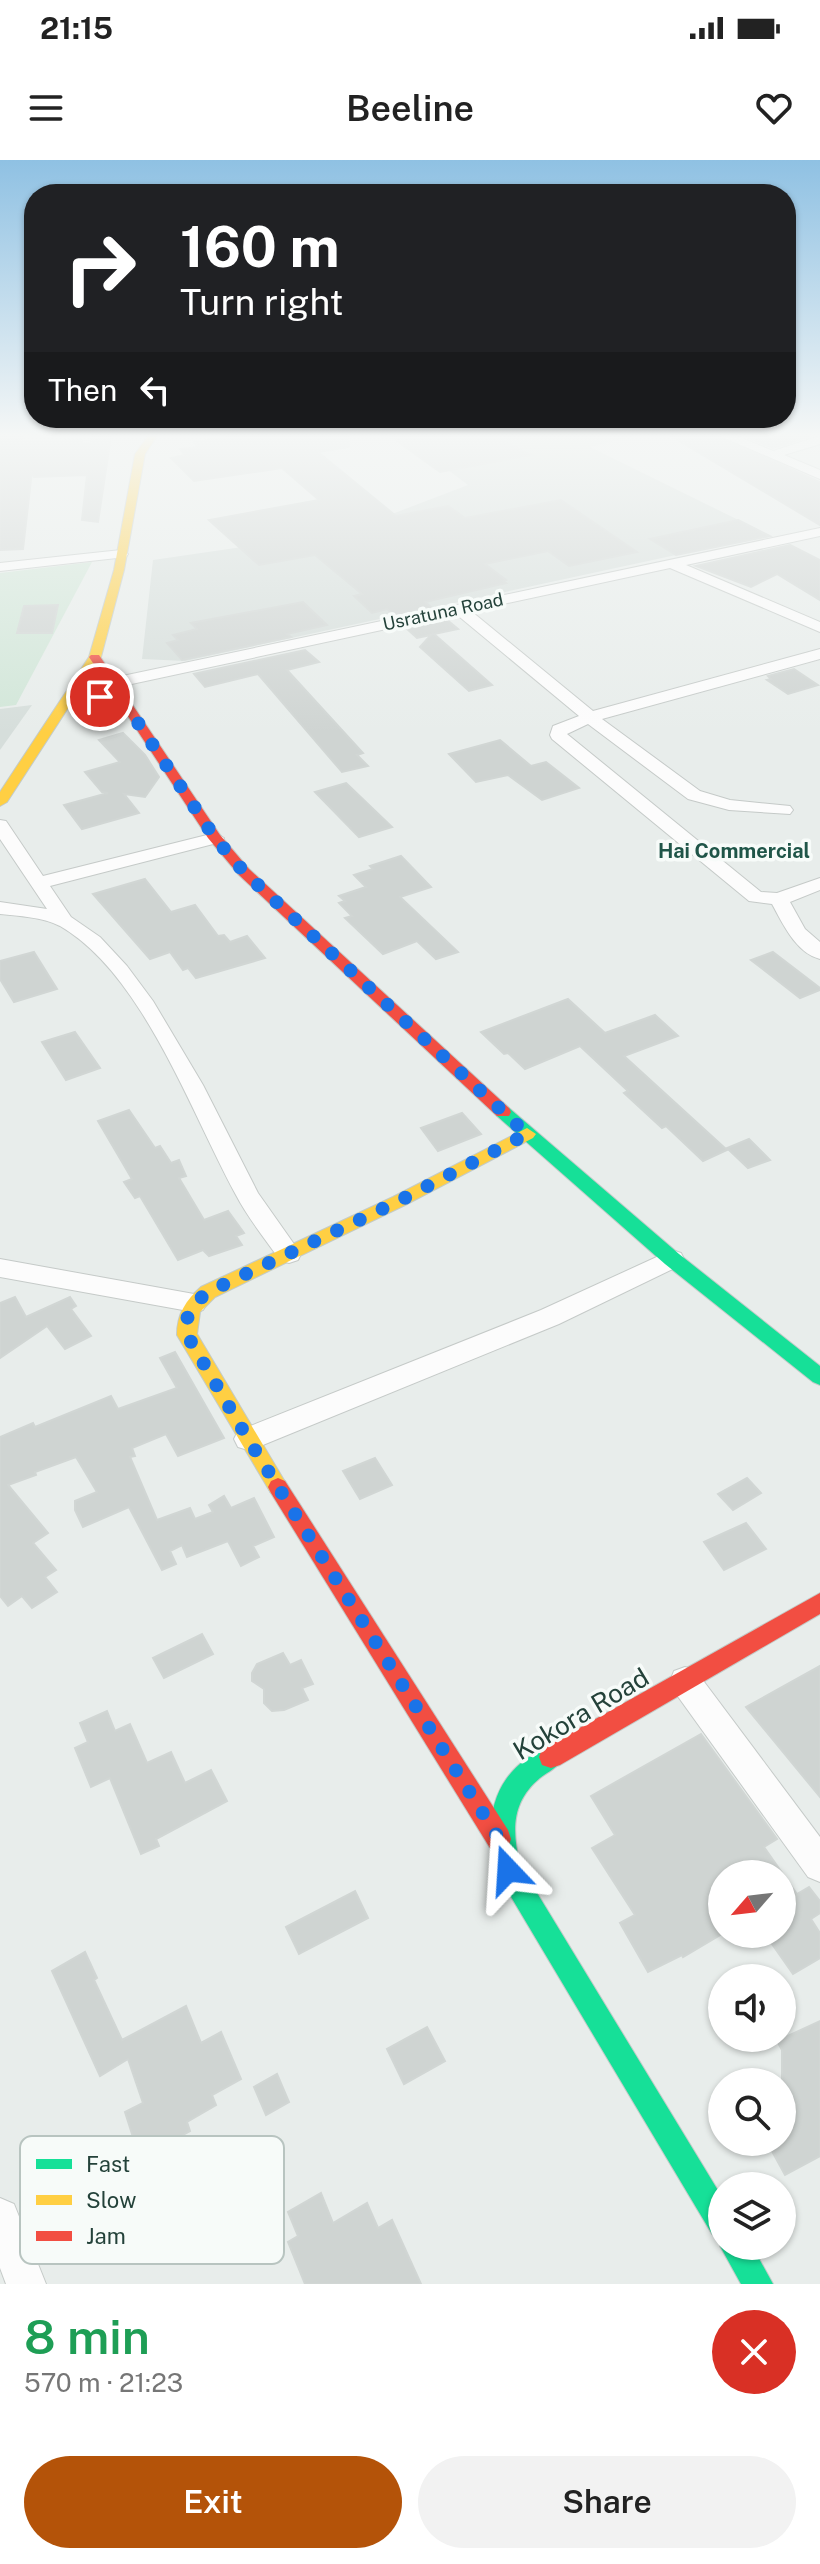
<!DOCTYPE html>
<html lang="en">
<head>
<meta charset="utf-8">
<style>
  body { margin:0; font-family:"Public Sans",sans-serif; background:#f2f2f2; color:#222; height:100vh; display:flex; flex-direction:column; font-size:30px; white-space:nowrap }
  * { box-sizing:border-box; margin:0 }
  p { font-size:26px; color:#767676 }
  .icon { flex:none; width:44px; height:44px; fill:none; stroke:currentColor; stroke-width:2; stroke-linecap:round; stroke-linejoin:round }
  .map { position:relative; height:2124px; overflow:hidden }
  .panel { display:flex; flex-direction:column; background:#fff; flex:1 }
  .panel>* { flex:none }
  .top-card { position:absolute; left:24px; top:24px; width:772px; height:244px; border-radius:32px; box-shadow:0 2px 6px #0004; background:#202124; color:#fff; overflow:hidden }
  .needle { width:52px; rotate:242deg }
  .fabs { position:absolute; left:708px; top:1700px; display:grid; gap:16px }
  .fabs a { display:grid; place-items:center; width:88px; height:88px; border-radius:50%; background:#fff; box-shadow:0 2px 6px #0004; font-size:40px }
  .pin { position:absolute; display:grid; place-items:center; width:68px; height:68px; color:#fff; margin:-34px; border:4px solid #fff; border-radius:50%; box-shadow:0 2px 8px #0007 }
  .me { position:absolute; width:88px; margin:-44px; rotate:340deg; stroke-linejoin:round; filter:drop-shadow(0 0 6px #0008) }
  .turn { display:flex; align-items:center; gap:28px; height:168px; padding:0 24px; font-size:36px }
  .turn .icon { width:104px; height:104px; stroke-width:2.5 }
  .turn b { display:block; font-size:56px; line-height:68px }
  .then { display:flex; align-items:center; height:76px; padding:0 24px; background:#0003; gap:16px; font-size:30px }
  .round { display:grid; place-items:center; flex:none; width:84px; height:84px; border-radius:42px; background:#f2f2f2 }
  .overview { display:flex; align-items:center; justify-content:space-between; height:136px; padding:0 24px }
  h1 { font-size:48px; font-weight:600; line-height:60px; color:#1e9e55 }
  .action { display:flex; gap:16px; margin-top:auto; padding:16px 24px }
  .action a { flex:1; height:92px; border-radius:48px; background:#b45309; color:#fff; font-size:32px; font-weight:600; line-height:92px; text-align:center }
  .action a+a { background:#f2f2f2; color:#222 }
  .status { display:flex; justify-content:space-between; align-items:center; height:56px; padding:0 40px; background:#fff; direction:ltr }
  .status svg { height:22px; fill:currentColor }
  header { display:flex; justify-content:space-between; align-items:center; height:104px; padding:0 24px; background:#fff; font-size:36px; font-weight:600 }
  .map>svg:first-child { display:block }
  .built { fill:#d6dedb }
  .green { fill:#d1e6d8 }
  .building { fill:#cfd4d2; stroke:#d1d6d4; stroke-width:2 }
  .lines { fill:none; stroke-linecap:round; stroke-linejoin:round }
  .street-casing { stroke:#c5cac8; stroke-width:2 }
  .fast-casing { stroke:#c3cbc8; stroke-width:2 }
  .slow-casing { stroke:#c3cbc8; stroke-width:2 }
  .jam-casing { stroke:#c3cbc8; stroke-width:2 }
  .street { fill:#fcfcfc; fill-rule:evenodd }
  .fast { fill:#16e098; fill-rule:evenodd }
  .slow { fill:#ffcf43; fill-rule:evenodd }
  .jam { fill:#f24e42; fill-rule:evenodd }
  .route { stroke:#1a73e8; stroke-width:14; stroke-dasharray:0 25.2 }
  .labels { text-anchor:middle; stroke-width:7; stroke-linejoin:round; paint-order:stroke }
  .far-street-label { font-size:18px; fill:#24423a; stroke:#f7fbf9 }
  .far-neighbourhood-label { font-size:20px; font-weight:bold; fill:#1f5548; stroke:#f7fbf9 }
  .near-street-label { font-size:26px; fill:#24423a; stroke:#f7fbf9 }
  .key { fill:#f7fbf9; stroke:#b8c4c0; stroke-width:2 }
  .key-label { font-size:22px; fill:#24423a }
</style>
</head>
<body>
<div class="status"><b>21:15</b><svg viewBox="0 0 49 12"><path d="M0 12V9h3v3zM5 12V6h3v6zM10 12V3h3v9zM15 12V0h3v12zM26 1h20v11H26zM47 4h2v5h-2z"/></svg></div>
<header><svg class="icon" aria-label="menu" viewBox="0 0 24 24"><path d="M4 6h16M4 12h16M4 18h16"/></svg>Beeline<svg class="icon" aria-label="heart" viewBox="0 0 24 24"><path d="M12 20l-8-8c-3-5 5-10 8-4 3-6 11-1 8 4z"/></svg></header>
<div class="map">
<svg width="820" height="2124" viewBox="0 0 820 2124">
  <rect width="100%" height="100%" fill="#e8edeb"/>
  <g class="built">
    <polygon points="403,276 634,276 590,287 769,375 185,501 142,499 153,400 345,372 468,325"/>
    <polygon points="32,545 0,590 0,549"/>
  </g>
  <polygon class="green" points="92,402 16,545 0,547 0,413"/>
  <g class="building">
    <polygon points="0,276 22,276 21,282 82,280 82,284 91,283 92,276 111,276 98,362 82,360 87,315 34,317 32,311 23,389 0,390"/>
    <polygon points="234,276 348,276 349,287 318,292 396,356 448,346 465,358 561,340 637,392 569,406 548,391 485,404 506,420 503,421 506,423 425,442 431,447 394,455 387,449 372,453 354,436 362,434 315,395 259,405 209,360 319,340 282,308 194,321 171,298 185,295 180,289 198,287 194,282"/>
    <polygon points="390,276 455,276 455,281 494,276 531,295 440,312"/>
    <polygon points="671,276 717,276 820,322 820,365"/>
    <polygon points="745,276 810,276 773,288"/>
    <polygon points="738,360 770,376 676,395 650,379"/>
    <polygon points="790,385 820,400 820,440 777,414 751,427 696,406"/>
    <polygon points="303,442 327,465 287,474 291,477 182,500 167,483 178,480 173,475 197,469 191,463"/>
    <polygon points="58,445 52,473 17,473 24,446"/>
    <polygon points="446,459 458,469 434,474 492,525 469,531 420,487 431,475 417,478 406,468"/>
    <polygon points="305,490 319,502 287,510 363,593 357,595 368,606 342,612 258,514 205,527 194,514"/>
    <polygon points="794,509 818,525 788,534 767,520 771,519 768,516"/>
    <polygon points="123,573 145,595 159,617 145,637 124,634 139,653 82,669 64,645 108,633 102,632 85,612 120,602 99,580"/>
    <polygon points="500,580 531,606 546,602 579,628 542,640 508,615 476,622 449,594"/>
    <polygon points="346,623 392,667 359,677 315,632"/>
    <polygon points="401,696 431,727 400,737 458,792 436,799 417,781 383,794 345,758 352,756 339,743 345,741 339,736 366,727 354,715 373,709 370,706"/>
    <polygon points="145,719 171,752 195,745 218,776 224,775 230,782 247,776 265,798 196,818 188,808 183,810 170,792 150,799 93,734"/>
    <polygon points="34,792 57,829 14,842 0,819 0,801"/>
    <polygon points="773,792 820,828 820,830 800,838 751,800"/>
    <polygon points="568,839 605,873 655,855 678,876 624,896 727,990 703,1001 666,966 662,968 624,933 628,931 580,886 525,909 508,893 504,894 481,872"/>
    <polygon points="75,872 100,908 66,920 42,882"/>
    <polygon points="129,950 155,988 160,986 171,1003 179,1000 186,1016 179,1018 204,1060 228,1051 244,1073 236,1076 242,1085 209,1096 203,1090 178,1100 140,1036 135,1038 124,1022 132,1019 98,961"/>
    <polygon points="462,953 481,974 438,991 421,968"/>
    <polygon points="749,979 770,1000 748,1008 727,988"/>
    <polygon points="15,1137 26,1157 70,1137 76,1146 71,1149 91,1176 65,1189 47,1166 0,1198 0,1143"/>
    <polygon points="175,1192 224,1278 178,1296 166,1274 132,1288 135,1296 130,1297 157,1360 190,1348 195,1359 213,1352 209,1345 224,1336 231,1348 254,1338 274,1377 253,1386 259,1397 241,1406 228,1381 187,1397 182,1385 170,1391 176,1404 162,1410 129,1347 83,1367 75,1350 75,1341 97,1332 76,1297 35,1312 36,1315 8,1325 48,1373 33,1383 56,1410 45,1417 57,1432 32,1448 22,1436 8,1446 0,1436 0,1277 33,1263 35,1267 111,1236 118,1249 177,1228 160,1198"/>
    <polygon points="375,1298 392,1325 360,1339 343,1311"/>
    <polygon points="747,1318 761,1333 733,1350 718,1334"/>
    <polygon points="746,1363 766,1389 724,1410 704,1382"/>
    <polygon points="202,1474 213,1494 164,1518 153,1498"/>
    <polygon points="283,1493 290,1505 301,1500 313,1524 302,1528 308,1540 284,1550 272,1551 264,1543 264,1529 252,1521 252,1513 257,1504"/>
    <polygon points="820,1506 820,1637 746,1547"/>
    <polygon points="107,1551 115,1571 130,1564 147,1603 171,1592 185,1623 211,1610 227,1641 156,1679 159,1686 141,1694 110,1618 91,1627 75,1588 88,1582 80,1563"/>
    <polygon points="701,1574 777,1679 764,1687 797,1734 809,1727 820,1741 820,1753 811,1759 820,1773 820,1798 793,1814 765,1774 782,1774 782,1714 722,1714 722,1774 683,1797 682,1795 648,1812 620,1763 635,1755 592,1688 615,1675 591,1636"/>
    <polygon points="355,1731 368,1758 299,1794 286,1767"/>
    <polygon points="85,1792 97,1818 94,1820 122,1880 186,1846 201,1883 221,1872 241,1919 212,1935 216,1945 187,1962 190,1971 140,1999 125,1952 143,1943 128,1899 100,1916 52,1811"/>
    <polygon points="820,1861 820,1996 785,2015 767,1982 782,1982 782,1890 777,1881"/>
    <polygon points="427,1867 445,1901 404,1924 387,1889"/>
    <polygon points="277,1914 289,1942 266,1955 254,1927"/>
    <polygon points="321,2033 333,2063 367,2043 378,2068 392,2060 421,2124 305,2124 288,2082 298,2076 288,2052"/>
  </g>
  <g class="lines">
    <g class="street-casing">
      <g id="street">
        <polygon points="720,276 737,276 773,291 820,276 820,284 784,295 820,310 820,319"/>
        <path d="M820 368V376L686 405 820 462V472L670 408 471 451 593 551 820 489V499L602 559 700 631 730 640 790 646 793 650 790 654 729 650 688 639 588 564 567 574 761 732 777 733 820 718V730L790 742 805 769 820 782V799C796 793 783 764 772 744L749 741 552 579 550 575 553 566 579 556 456 454 113 528 105 523 113 518Z"/>
        <polygon points="121,390 128,394 126,397 0,411 0,403"/>
        <path d="M0 660 6 661 43 716 215 673 224 678 221 682 50 726 71 757 100 777 127 806 153 841 203 925 258 1033 301 1094 298 1100 289 1103 280 1100C265 1079 248 1058 236 1035 191 953 143 814 60 766 42 757 19 756 0 754V742L47 749 0 679Z"/>
        <polygon points="672,1090 681,1093 684,1099 681,1105 559,1164 258,1287 248,1290 238,1287 234,1279 238,1271 541,1150"/>
        <polygon points="0,1099 194,1134 203,1136 207,1143 203,1150 194,1152 0,1117"/>
        <polygon points="685,1507 696,1511 820,1677 820,1722 808,1717 674,1531 670,1521 674,1511"/>
        <polygon points="0,2038 14,2044 46,2124 6,2124 0,2108"/>
      </g>
    </g>
    <g class="fast-casing">
      <g id="fast">
        <polygon points="503,946 509,948 679,1094 820,1206 820,1225 813,1222 665,1104 497,956 495,952"/>
        <path d="M551 1586 560 1589 563 1597C558 1608 549 1611 540 1618 511 1642 512 1671 520 1705L722 2037V2079L712 2074 495 1710C483 1656 494 1608 551 1586Z"/>
        <polygon points="722,2082 722,2086 752,2086 773,2124 741,2124 720,2086"/>
      </g>
    </g>
    <g class="slow-casing">
      <g id="slow">
        <polygon points="148,276 157,276 145,294 124,410 101,497 7,642 0,646 0,632 89,497 114,410 135,294"/>
        <path d="M527 968 536 974 533 978 405 1045 215 1137 200 1152 197 1174 288 1327 285 1333 278 1336 271 1333 177 1175C177 1154 186 1140 201 1127L393 1037Z"/>
      </g>
    </g>
    <g class="jam-casing">
      <g id="jam">
        <polygon points="91,495 99,495 220,675 249,709 509,948 511,952 509,956 497,956 239,715 208,678 89,497"/>
        <polygon points="278,1318 285,1321 508,1670 511,1679 508,1688 499,1691 490,1688 271,1333 268,1327 271,1321"/>
        <polygon points="820,1433 820,1454 560,1605 551,1608 542,1605 539,1597 542,1589"/>
      </g>
    </g>
    <use href="#street" class="street"/>
    <use href="#fast" class="fast"/>
    <use href="#slow" class="slow"/>
    <use href="#jam" class="jam"/>
  </g>
  <linearGradient id="sky" x2="0" y2="1"><stop stop-color="#8fc1e3"/><stop offset="0.48" stop-color="#f5f7f6"/><stop offset="1" stop-color="#f5f7f6" stop-opacity="0"/></linearGradient>
  <rect width="820" height="573" fill="url(#sky)"/>
  <g class="lines">
    <path class="route" d="M100 537 124 542 215 678 244 712 527 974 399 1041 208 1132C192 1145 184 1154 187 1175L248 1279 499 1679 508 1710"/>
  </g>
  <g class="labels">
    <g class="far-street-label">
      <text transform="translate(443 452) rotate(-12)" y="6">Usratuna Road</text>
    </g>
    <g class="far-neighbourhood-label">
      <text x="734" y="698">Hai Commercial</text>
    </g>
    <g class="near-street-label">
      <text transform="translate(581 1554) rotate(-31)" y="9">Kokora Road</text>
    </g>
  </g>
  <rect x="20" y="1976" width="264" height="128" rx="12" class="key"/>
  <rect x="36" y="1999" width="36" height="10" fill="#16e098"/>
  <rect x="36" y="2035" width="36" height="10" fill="#ffcf43"/>
  <rect x="36" y="2071" width="36" height="10" fill="#f24e42"/>
  <g class="key-label">
    <text x="86" y="2012">Fast</text>
    <text x="86" y="2048">Slow</text>
    <text x="86" y="2084">Jam</text>
  </g>
</svg>
<div class="fabs">
<a><svg class="needle" viewBox="-14 -14 28 28"><path d="M0-13l5 13h-10z" fill="#e53935"/><path d="M0 13l5-13h-10z" fill="#767676"/></svg></a>
<a><svg class="icon" aria-label="sound" viewBox="0 0 24 24"><path d="M4 9h4l5-4v14l-5-4H4zM17 9q2 3 0 6"/></svg></a>
<a><svg class="icon" aria-label="search" viewBox="0 0 24 24"><circle cx="10" cy="10" r="6"/><path d="M15 15l6 6"/></svg></a>
<a><svg class="icon" aria-label="layers" viewBox="0 0 24 24"><path d="M12 4l9 5-9 5-9-5zM3 14l9 5 9-5"/></svg></a>
</div>
<div class="pin" style="left:100px;top:537px;background:#d93025"><svg class="icon" aria-label="arrive" viewBox="0 0 24 24"><path d="M6 21V4h12l-3 4 3 4H6"/></svg></div>
<svg class="me" style="left:508px;top:1710px" viewBox="-20 -20 40 40"><path d="M0-17L14 15 0 8-14 15z" fill="#1a73e8" stroke="#fff" stroke-width="4"/></svg>
<div class="top-card">
<div class="turn"><svg class="icon" aria-label="right" viewBox="0 0 24 24"><path d="M7 20v-9h11M14 6l5 5-5 5"/></svg><div><b>160 m</b>Turn right</div></div>
<div class="then">Then<svg class="icon" aria-label="left" viewBox="0 0 24 24"><path d="M17 20v-9H6M10 6l-5 5 5 5"/></svg></div>
</div>
</div>
<section class="panel">
<div class="overview"><div><h1>8 min</h1><p>570 m · 21:23</p></div><a class="round" style="background:#d93025;color:#fff"><svg class="icon" aria-label="close" viewBox="0 0 24 24"><path d="M6 6l12 12M18 6L6 18"/></svg></a></div>
<div class="action"><a>Exit</a><a>Share</a></div>
</section>
</body>
</html>
